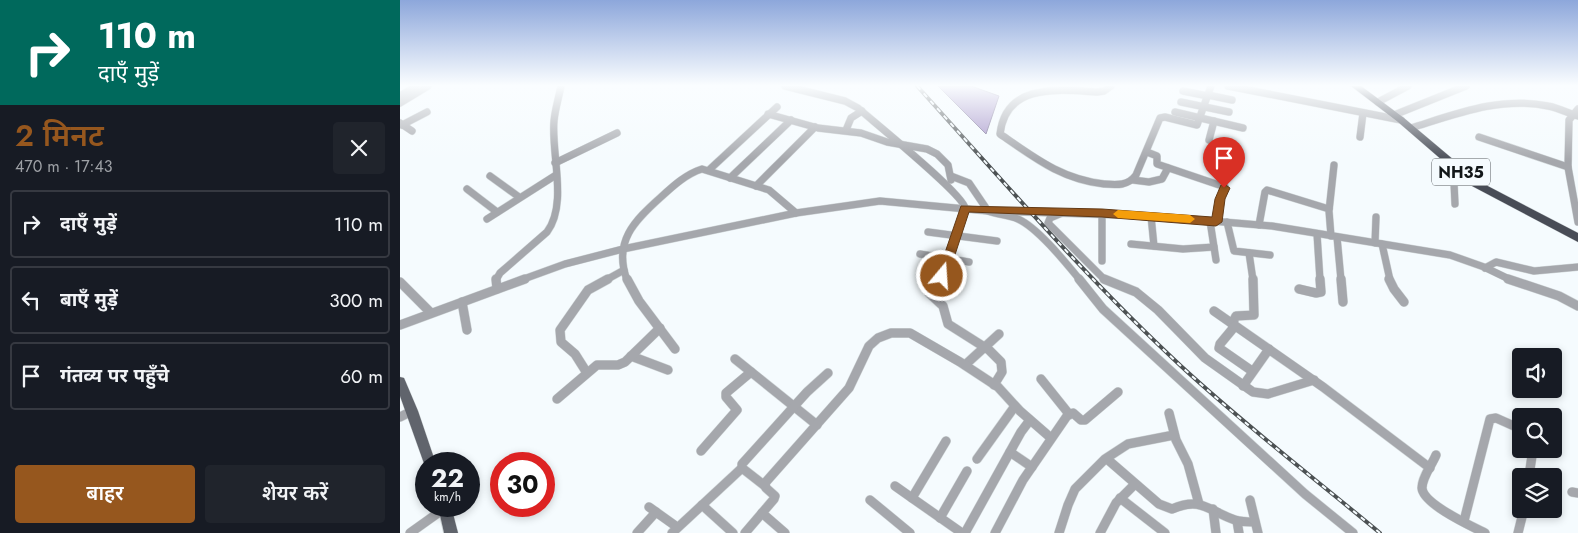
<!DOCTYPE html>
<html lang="hi">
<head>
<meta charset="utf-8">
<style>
  body { margin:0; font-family:Jost,"Noto Sans Devanagari",sans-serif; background:#20242c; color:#f1f3f6; height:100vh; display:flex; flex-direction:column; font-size:19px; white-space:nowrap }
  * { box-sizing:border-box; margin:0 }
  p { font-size:16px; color:#9ea1a6 }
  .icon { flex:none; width:28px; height:28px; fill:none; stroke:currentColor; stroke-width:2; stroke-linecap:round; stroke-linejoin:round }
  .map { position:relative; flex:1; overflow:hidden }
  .details { display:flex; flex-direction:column; background:#171b24; width:400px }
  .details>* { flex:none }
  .top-card { background:#00695c; color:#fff; overflow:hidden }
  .controls { position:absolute; left:1112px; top:348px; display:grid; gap:10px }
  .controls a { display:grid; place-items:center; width:50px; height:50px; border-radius:5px; background:#171b24; box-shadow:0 2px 8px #0003; font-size:25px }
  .speed { position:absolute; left:15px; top:452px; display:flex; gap:10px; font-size:25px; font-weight:700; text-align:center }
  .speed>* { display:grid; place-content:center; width:65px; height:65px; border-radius:50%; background:#171b24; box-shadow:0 2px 8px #0003; line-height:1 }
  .speed small { font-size:12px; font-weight:400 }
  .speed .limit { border:8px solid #d22; background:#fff; color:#111 }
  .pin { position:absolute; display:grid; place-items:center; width:42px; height:42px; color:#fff; margin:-51px -21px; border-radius:50% 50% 50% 0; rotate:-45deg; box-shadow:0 0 5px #0007 }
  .pin .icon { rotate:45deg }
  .me { position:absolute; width:55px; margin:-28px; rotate:18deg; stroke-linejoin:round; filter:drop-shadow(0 0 4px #0008) }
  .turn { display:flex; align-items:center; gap:18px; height:105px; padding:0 15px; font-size:22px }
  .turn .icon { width:65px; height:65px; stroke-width:2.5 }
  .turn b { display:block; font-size:35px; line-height:42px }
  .round { display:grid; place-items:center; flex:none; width:52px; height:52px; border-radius:5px; background:#20242c }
  .summary { display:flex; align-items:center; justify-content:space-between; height:85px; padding:0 15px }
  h1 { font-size:30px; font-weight:600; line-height:38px; color:#96571e }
  .cta { display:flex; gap:10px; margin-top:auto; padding:10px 15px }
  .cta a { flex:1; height:58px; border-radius:5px; background:#96571e; color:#fff; font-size:20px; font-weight:600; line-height:58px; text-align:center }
  .cta a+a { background:#20242c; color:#f1f3f6 }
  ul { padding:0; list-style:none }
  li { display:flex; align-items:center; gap:15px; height:68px; margin:0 10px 8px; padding:0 5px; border:2px solid #363941; border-radius:5px }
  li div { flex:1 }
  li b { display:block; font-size:19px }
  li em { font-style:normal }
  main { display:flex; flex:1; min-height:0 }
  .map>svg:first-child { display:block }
  .water { fill:#a593c8; stroke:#796e94 }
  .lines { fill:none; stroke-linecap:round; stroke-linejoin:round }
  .minor-far1-casing { stroke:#d1d7d9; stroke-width:8 }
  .minor-casing { stroke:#d1d7d9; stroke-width:10 }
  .major-casing { stroke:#d1d7d9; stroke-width:1 }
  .highway-casing { stroke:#d1d7d9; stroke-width:1 }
  .minor-far1 { stroke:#a5a7ac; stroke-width:7 }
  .minor { stroke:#a5a7ac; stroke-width:9 }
  .major { fill:#60646c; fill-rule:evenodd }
  .highway { fill:#484c56; fill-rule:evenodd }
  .rail-casing { stroke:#4c5153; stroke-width:4 }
  .rail { stroke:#f5fbfe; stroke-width:2; stroke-dasharray:5; stroke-linecap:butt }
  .route { fill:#96571e; stroke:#623914 }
  .slow { fill:#f59e0b }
  .labels { text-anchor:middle; stroke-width:5; stroke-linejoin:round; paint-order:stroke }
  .shield { fill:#f5fbfe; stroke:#565b5e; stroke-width:1 }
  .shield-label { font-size:16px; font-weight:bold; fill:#121719 }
</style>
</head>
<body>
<main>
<section class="details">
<div class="top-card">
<div class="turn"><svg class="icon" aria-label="right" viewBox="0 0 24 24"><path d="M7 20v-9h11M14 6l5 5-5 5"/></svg><div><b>110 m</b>दाएँ मुड़ें</div></div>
</div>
<div class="summary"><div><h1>2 मिनट</h1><p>470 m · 17:43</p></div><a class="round"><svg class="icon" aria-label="close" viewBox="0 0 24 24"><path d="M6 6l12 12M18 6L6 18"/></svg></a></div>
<ul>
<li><svg class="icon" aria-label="right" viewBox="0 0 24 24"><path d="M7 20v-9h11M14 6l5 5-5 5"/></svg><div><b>दाएँ मुड़ें</b></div><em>110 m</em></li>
<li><svg class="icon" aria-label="left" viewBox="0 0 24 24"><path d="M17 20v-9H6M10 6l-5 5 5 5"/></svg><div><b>बाएँ मुड़ें</b></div><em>300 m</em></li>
<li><svg class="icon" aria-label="arrive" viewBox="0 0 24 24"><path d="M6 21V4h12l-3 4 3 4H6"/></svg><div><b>गंतव्य पर पहुँचे</b></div><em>60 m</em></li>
</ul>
<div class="cta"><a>बाहर</a><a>शेयर करें</a></div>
</section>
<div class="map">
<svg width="1178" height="533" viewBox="0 0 1178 533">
  <rect width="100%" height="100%" fill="#f5fbfe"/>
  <polygon class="water" points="538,86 571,86 599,96 586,134"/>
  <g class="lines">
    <g class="minor-far1-casing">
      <g id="minor-far1">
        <path d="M385 86 445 101 458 108C475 123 563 194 565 208L542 275"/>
        <path d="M711 86 704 91 697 92C660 90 606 82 600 134 635 158 661 179 704 184 717 185 728 186 736 175L760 118 765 117 797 125 811 86"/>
        <polyline points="828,86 1001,120"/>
        <polyline points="783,91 808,96"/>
        <polyline points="808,95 832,100"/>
        <polyline points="0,96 16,86"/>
        <polyline points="781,102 829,112"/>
        <polyline points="978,102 1008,86"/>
        <polyline points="0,103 28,86"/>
        <polyline points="1178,109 1169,120 1168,167 1178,222"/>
        <polyline points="775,112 843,128"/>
        <polyline points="368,114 418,128 461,133 487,142 527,149 537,154 548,165 551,180"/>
        <polyline points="994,115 1066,86"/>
        <polyline points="0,123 12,131"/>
        <polyline points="2,125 27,112"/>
        <path d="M1011 128C1056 114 1101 96 1148 106 1159 108 1168 113 1178 116"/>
        <polyline points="446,130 451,118 462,111"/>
        <polyline points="960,137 963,113"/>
        <polyline points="1079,137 1168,167"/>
        <polyline points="809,140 814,121"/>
        <polyline points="747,152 757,156 757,164 825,187"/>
        <polyline points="155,163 217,133"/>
        <polyline points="309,170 377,107"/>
        <polyline points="90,176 119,197"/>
        <path d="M551 176 569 183 588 211C598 215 609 215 618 219 638 228 666 263 680 280"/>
        <polyline points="330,178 391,120"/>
        <polyline points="733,180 749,182 762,179 768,168"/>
        <polyline points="356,186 415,127"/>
        <polyline points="67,189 97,212"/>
        <polyline points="1055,204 1054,183 1068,178"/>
        <polyline points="662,213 650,218 648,223 705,280"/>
        <polyline points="702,213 702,261"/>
        <polyline points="751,216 754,246"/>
        <polyline points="87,219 156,175"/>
        <polyline points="810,221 816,260"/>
        <polyline points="816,222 828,163"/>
        <polyline points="827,222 834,251 870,255"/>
        <polyline points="859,225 865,192 867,190 929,209"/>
        <polyline points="528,232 597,241"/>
        <polyline points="917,234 920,280"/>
        <polyline points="931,236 929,211 934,165"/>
        <polyline points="937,237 941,280"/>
        <polyline points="975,243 976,217"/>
        <polyline points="731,244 783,249 814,247"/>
        <polyline points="982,244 990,280"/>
        <polyline points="849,253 853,280"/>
        <polyline points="520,254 569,262"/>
        <polyline points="1085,268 1096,262 1134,271 1178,267"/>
        <path d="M96 280 100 273 147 232C168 204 151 154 154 121 155 109 159 97 161 86"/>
        <polyline points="121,280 165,264 223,249 396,213 480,201 588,211 751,216 872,226 1050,255 1084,267 1111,280"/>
        <polyline points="206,280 224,270"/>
        <path d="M227 280C213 242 234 221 261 197 273 186 286 174 302 169L369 190 396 213"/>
      </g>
    </g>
    <g class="minor-casing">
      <g id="minor">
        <polyline points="96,279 97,289"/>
        <polyline points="227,279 239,301 275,349"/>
        <polyline points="679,279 703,309 905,494 953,533"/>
        <polyline points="704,279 736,292 758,310 805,358 853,392 868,394 914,380"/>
        <polyline points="941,279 943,302"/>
        <polyline points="989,279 994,289 1004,302"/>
        <polyline points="1108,279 1159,296 1178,306"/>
        <polyline points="0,282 31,313"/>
        <polyline points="899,289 916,293 921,292 920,279"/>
        <polyline points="529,293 543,306 548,324 589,350 601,362 602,372 594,385"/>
        <polyline points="62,302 67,330"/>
        <polyline points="814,311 923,387 1030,468"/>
        <polyline points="832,324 836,316 854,315 853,279"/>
        <polyline points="0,325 125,279"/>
        <polyline points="835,326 820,344 819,348 852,371"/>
        <polyline points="231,356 268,370"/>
        <polyline points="335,359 417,425"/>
        <polyline points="565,365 599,334"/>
        <polyline points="187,373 175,354 161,342 160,330 188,290 208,279"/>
        <polyline points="641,379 669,414"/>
        <polyline points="843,386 869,349"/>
        <polyline points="157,399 197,365 218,365 225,362 260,328"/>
        <polyline points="769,413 776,440 788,464 799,504"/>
        <polyline points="0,417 12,411"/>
        <polyline points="546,441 512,498 562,533"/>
        <polyline points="301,451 337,410 326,397 326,393 351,372"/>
        <polyline points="610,452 632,467"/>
        <path d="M1036 455C1032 465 1022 477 1022 488 1023 504 1071 526 1085 533"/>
        <polyline points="577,459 615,406"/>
        <path d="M707 459 759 504 772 509C802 496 808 511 835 520 841 522 849 522 855 522"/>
        <polyline points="1129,476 1133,449"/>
        <polyline points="365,486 342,468 342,464 407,392 428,373"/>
        <polyline points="495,486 512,498"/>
        <polyline points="1172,492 1178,493"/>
        <polyline points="720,498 765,533"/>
        <polyline points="470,500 510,533"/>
        <polyline points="850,500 858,533"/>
        <polyline points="302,505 333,533"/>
        <polyline points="249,507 277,527"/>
        <polyline points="813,509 816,533"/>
        <polyline points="362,513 385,533"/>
        <polyline points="540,518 567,471"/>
        <polyline points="837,521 839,533"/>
        <polyline points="1064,521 1090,419 1096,418 1114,426"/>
        <polyline points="10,533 45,508"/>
        <polyline points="237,533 256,512"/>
        <polyline points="272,533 342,468"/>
        <polyline points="345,533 374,499 375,496 366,488 365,483 449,388 469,346 478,338 491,333 510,333 560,362 598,387 620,411 651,438"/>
        <polyline points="565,533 621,432 630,420"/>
        <polyline points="595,533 623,480 667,416 673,413 681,420 685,420 718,392"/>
        <polyline points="659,533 668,505 675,489 705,459 728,444 774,435"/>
        <polyline points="700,533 716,503 735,484"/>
        <polyline points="1118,533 1124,509"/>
      </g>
    </g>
    <g class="major-casing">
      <g id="major">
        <polygon points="0,377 4,378 18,411 36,464 26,464 26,469 0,396"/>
        <polygon points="38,506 51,506 58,533 44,533"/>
      </g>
    </g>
    <g class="highway-casing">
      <polygon id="highway" points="951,86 961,86 1004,118 1080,182 1178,233 1178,242 1072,186 998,122"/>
    </g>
    <use href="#minor-far1" class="minor-far1"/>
    <use href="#minor" class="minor"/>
    <use href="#major" class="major"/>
    <use href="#highway" class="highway"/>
    <g class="rail-casing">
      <path id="rail" d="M517 86C603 181 688 280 782 367 846 426 914 478 980 533"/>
    </g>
    <use href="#rail" class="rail"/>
  </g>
  <linearGradient id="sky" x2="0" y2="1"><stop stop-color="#8da7db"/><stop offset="0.53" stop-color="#fafdff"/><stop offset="1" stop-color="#fafdff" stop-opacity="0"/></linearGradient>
  <rect width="1178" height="161" fill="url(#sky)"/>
  <polygon class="route" points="824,184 830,188 825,199 822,222 816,226 702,217 569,212 548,276 542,280 537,276 561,206 702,209 812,217 815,199 821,185"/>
  <polygon class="slow" points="718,210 790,215 795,219 790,223 718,218 713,214"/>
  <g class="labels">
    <rect class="shield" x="1032" y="158.5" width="58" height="27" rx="4"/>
    <g class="shield-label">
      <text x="1061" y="178">NH35</text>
    </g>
  </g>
</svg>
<div class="controls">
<a><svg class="icon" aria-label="sound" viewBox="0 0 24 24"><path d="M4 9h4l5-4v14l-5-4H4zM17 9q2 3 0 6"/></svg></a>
<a><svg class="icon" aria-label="search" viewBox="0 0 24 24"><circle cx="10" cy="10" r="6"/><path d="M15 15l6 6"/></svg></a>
<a><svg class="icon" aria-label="layers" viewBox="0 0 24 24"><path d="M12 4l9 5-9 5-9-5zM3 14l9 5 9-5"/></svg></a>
</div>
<div class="speed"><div>22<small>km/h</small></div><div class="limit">30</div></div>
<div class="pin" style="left:824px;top:188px;background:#d93025"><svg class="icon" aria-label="arrive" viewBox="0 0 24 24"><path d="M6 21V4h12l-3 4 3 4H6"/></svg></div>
<svg class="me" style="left:542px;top:276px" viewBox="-20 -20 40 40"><circle r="17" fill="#96571e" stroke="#fff" stroke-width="3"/><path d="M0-11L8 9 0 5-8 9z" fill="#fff"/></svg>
</div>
</main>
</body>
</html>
